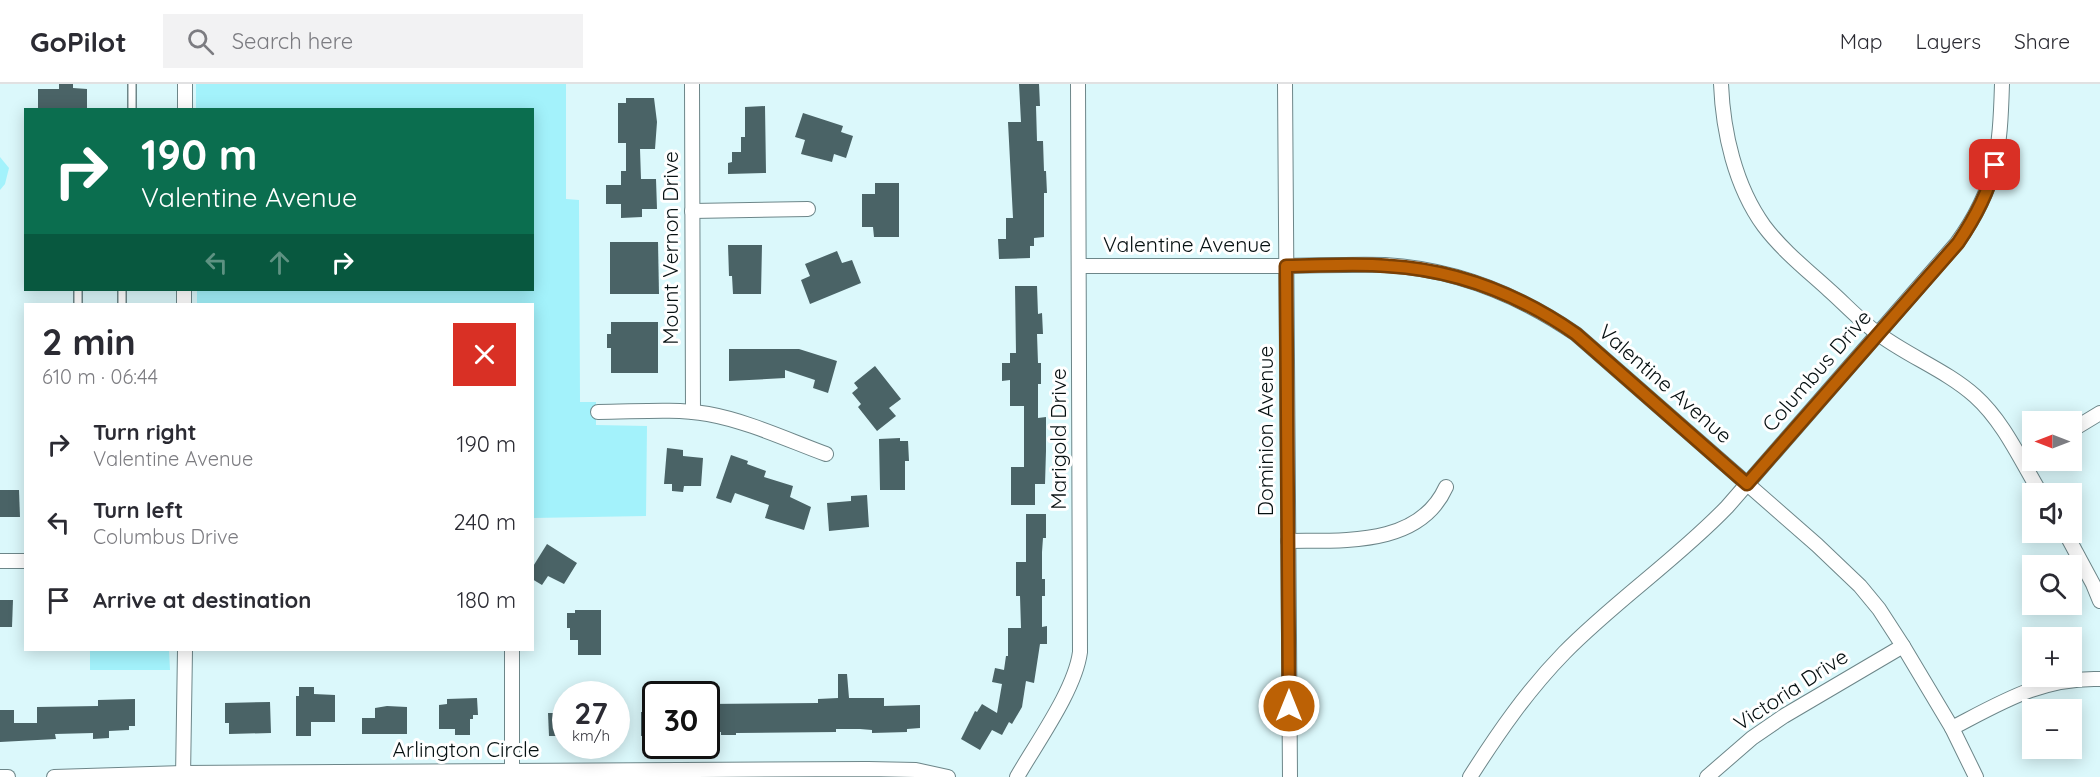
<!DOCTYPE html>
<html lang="en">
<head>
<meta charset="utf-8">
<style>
  body { margin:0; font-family:Quicksand,sans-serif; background:#f2f2f3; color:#2b2b33; height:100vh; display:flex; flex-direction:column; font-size:22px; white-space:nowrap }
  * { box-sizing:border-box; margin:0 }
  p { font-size:20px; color:#7c7c81 }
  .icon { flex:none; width:33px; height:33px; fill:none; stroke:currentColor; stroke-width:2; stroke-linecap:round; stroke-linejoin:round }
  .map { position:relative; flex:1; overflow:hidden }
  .sheet { position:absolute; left:24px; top:219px; width:510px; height:348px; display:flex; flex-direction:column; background:#fff; border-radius:0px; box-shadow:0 3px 15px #0003 }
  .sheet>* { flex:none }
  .banner { position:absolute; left:24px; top:24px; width:510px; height:183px; border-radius:0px; box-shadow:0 3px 15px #0003; background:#0b6e4f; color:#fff; overflow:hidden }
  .needle { width:39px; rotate:270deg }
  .controls { position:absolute; left:2022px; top:327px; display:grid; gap:12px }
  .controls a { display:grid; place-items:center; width:60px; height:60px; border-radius:0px; background:#fff; box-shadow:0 3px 15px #0003; font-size:30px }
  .speed { position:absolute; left:552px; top:597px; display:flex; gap:12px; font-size:30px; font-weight:700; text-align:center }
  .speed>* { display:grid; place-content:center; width:78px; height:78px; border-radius:50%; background:#fff; box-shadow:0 3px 15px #0003; line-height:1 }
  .speed small { font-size:15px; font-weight:400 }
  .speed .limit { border:3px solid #111; border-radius:9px; background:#fff; color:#111 }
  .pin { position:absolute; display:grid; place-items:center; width:51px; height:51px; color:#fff; margin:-26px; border-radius:12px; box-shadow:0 3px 9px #0006 }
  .me { position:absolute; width:66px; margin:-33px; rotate:0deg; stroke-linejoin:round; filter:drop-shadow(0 0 4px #0008) }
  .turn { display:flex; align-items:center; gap:21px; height:126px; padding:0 18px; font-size:27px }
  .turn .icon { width:78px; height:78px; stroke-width:2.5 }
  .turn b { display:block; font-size:42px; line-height:51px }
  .lanes { display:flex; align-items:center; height:57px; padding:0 18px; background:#0003; justify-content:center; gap:30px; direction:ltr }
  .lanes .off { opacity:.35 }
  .round { display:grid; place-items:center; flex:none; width:63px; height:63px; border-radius:0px; background:#f2f2f3 }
  .overview { display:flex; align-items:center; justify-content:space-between; height:102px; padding:0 18px }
  h1 { font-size:36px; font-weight:700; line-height:45px }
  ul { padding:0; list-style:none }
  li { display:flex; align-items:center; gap:18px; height:78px; padding:0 18px }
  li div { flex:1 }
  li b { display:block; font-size:22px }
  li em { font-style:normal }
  header { display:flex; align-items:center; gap:36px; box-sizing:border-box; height:84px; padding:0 30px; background:#fff; border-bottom:2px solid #e1e1e2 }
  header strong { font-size:28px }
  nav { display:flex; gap:33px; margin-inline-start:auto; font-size:21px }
  .search { width:420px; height:54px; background:#f2f2f3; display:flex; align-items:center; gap:15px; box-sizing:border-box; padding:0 21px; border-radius:0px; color:#7c7c81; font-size:22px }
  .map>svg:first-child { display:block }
  .green { fill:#a3f2fb }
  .building { fill:#4a6366 }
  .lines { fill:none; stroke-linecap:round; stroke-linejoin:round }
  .service-casing { stroke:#6d8689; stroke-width:10 }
  .minor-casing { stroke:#6d8689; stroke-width:16 }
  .service { stroke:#fff; stroke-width:7 }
  .minor { stroke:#fff; stroke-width:14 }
  .route-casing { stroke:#7a3f03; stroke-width:15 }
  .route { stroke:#bc6105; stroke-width:10 }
  .labels { text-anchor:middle; stroke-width:6; stroke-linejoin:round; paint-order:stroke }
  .street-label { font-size:21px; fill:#061011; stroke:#fff }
</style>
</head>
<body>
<header>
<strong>GoPilot</strong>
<div class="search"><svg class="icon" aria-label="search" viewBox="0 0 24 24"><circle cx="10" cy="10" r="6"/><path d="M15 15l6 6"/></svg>Search here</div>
<nav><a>Map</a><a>Layers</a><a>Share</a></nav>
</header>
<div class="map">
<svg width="2100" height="693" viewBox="0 0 2100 693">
  <rect width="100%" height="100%" fill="#dbf8fb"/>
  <g class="green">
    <polygon points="196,0 566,0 566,115 579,116 580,318 596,318 596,341 647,342 646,432 533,434 532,220 197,220 197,206 532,206 532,26 196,25"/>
    <polygon points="0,73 9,84 5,100 0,106"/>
    <polygon points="90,566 169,566 170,586 90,586"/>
  </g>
  <g class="building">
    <polygon points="59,0 73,0 73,4 87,5 87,26 38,26 38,5 59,5"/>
    <polygon points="1019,0 1039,0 1040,22 1036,22 1037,57 1043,57 1044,87 1046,87 1047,109 1044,109 1044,153 1034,154 1034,162 1030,162 1030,174 999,175 998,155 1006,155 1006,134 1013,134 1008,38 1021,38"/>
    <polygon points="626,14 654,14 657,38 655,65 640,65 641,95 656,95 657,125 642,125 642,133 621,134 621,120 606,120 606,101 621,101 621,87 626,87 626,59 618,59 618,19 626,19"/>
    <polygon points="765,22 766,89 728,90 728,79 732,78 732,68 741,68 741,53 745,53 745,23"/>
    <polygon points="803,29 843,42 841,48 853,52 846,74 834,70 832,78 801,70 805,56 795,53"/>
    <polygon points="875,99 899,99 899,153 874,153 873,143 862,143 862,110 875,110"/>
    <polygon points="610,158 658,158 659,210 610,210"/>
    <polygon points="728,161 762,161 761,210 733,210 732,192 729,192"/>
    <polygon points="837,167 842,179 852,176 861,199 810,220 801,196 810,192 805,180"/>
    <polygon points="1015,202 1037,202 1038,230 1042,229 1043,250 1037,250 1038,279 1041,279 1041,300 1038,300 1038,334 1046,333 1046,367 1045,400 1035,400 1035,421 1011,421 1011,383 1024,383 1024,322 1010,322 1010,296 1002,297 1002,279 1010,279 1010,269 1016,269"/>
    <polygon points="611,238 658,238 658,289 611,289 611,264 607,264 607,250 611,250"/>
    <polygon points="729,265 799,265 837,277 828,309 813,304 815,296 785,286 785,294 729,297"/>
    <polygon points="875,282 901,315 889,324 896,332 877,347 858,323 861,320 852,309 858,304 854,299"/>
    <polygon points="900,354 900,357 908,357 909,377 905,377 905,406 880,406 879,355"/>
    <polygon points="667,364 683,366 683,372 703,374 701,402 684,402 683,408 672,407 672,400 664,400"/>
    <polygon points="731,371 748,377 747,380 766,387 764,393 793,402 790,413 811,423 804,446 765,434 769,421 735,409 731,419 716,414"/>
    <polygon points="0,406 19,406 20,433 0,433"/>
    <polygon points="867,411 869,443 829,447 827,419 851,417 851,412"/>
    <polygon points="1026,430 1046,430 1046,454 1043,454 1042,468 1042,495 1045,495 1045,512 1042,512 1042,543 1047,542 1047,560 1040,560 1034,599 1026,597 1022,623 1012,640 1009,638 1002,651 992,646 980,666 961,655 975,627 977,628 982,620 997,629 1002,600 992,598 995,584 1004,586 1006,572 1008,572 1008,544 1021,544 1020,512 1016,512 1016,478 1026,478"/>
    <polygon points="547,460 577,479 564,500 548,492 542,501 532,495 532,484"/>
    <polygon points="0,516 13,516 12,543 0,543"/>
    <polygon points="575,526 601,526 601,571 578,571 578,556 570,556 570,544 567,544 567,529 575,529"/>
    <polygon points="838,590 847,590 849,614 884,614 884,622 920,621 920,644 907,645 907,648 872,649 872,646 860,645 836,645 836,648 736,649 736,651 721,651 721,648 713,648 713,643 706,643 706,620 818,619 818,615 838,614"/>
    <polygon points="299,603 314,603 314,610 335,611 335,638 311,638 311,652 296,652 296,612 299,612"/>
    <polygon points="477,614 478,631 473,631 473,635 470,635 470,651 455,651 455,645 439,645 439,621 447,620 447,615"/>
    <polygon points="135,615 135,642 129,642 129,646 109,647 109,654 93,655 93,649 55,650 56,655 0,658 0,626 14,626 14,639 37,639 37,623 98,622 98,616"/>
    <polygon points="270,618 271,649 229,650 229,639 225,639 225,619"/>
    <polygon points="387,622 407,623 407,650 362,650 362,634 375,634 375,624"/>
    <polygon points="641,628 656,628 656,651 641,652"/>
    <polygon points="548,629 566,629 566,652 549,652"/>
  </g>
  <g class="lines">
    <g class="service-casing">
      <g id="service">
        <polyline points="132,0 132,26"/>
        <polyline points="78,206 78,220"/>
        <polyline points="122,206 122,220"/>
      </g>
    </g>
    <g class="minor-casing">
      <g id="minor">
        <polyline points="692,0 693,328"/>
        <polyline points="1285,0 1290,693"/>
        <path d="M1721 0C1723 48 1735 102 1764 142 1782 166 1807 186 1829 206 1845 220 1861 238 1880 251 1910 273 1947 287 1975 312 2004 338 2021 377 2041 410"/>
        <polyline points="185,26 185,0"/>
        <polyline points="692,127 808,125"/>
        <path d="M1079 182C1145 182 1210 182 1276 182 1312 182 1349 180 1385 181 1455 185 1519 211 1576 250L1817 461 1860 502 1879 525 1903 562 1952 644 1976 693"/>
        <polyline points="184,220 184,206"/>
        <path d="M598 328C634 328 673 324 708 330 747 337 788 356 826 370"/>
        <polyline points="2072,346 2100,329"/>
        <polyline points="2065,448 2093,500 2100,517"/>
        <path d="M1288 457C1343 456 1419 463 1446 403"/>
        <polyline points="0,477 26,477"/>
        <polyline points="512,566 512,687"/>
        <path d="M1952 644C2002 618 2042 593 2100 595"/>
        <polyline points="0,693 8,693"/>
        <polyline points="54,693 183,689 868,685 916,686 948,693"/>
        <polyline points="183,693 185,566"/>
        <path d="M1017 693C1037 658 1075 606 1080 568L1078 0"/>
        <path d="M1470 693C1498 649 1527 607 1564 569 1615 517 1676 476 1727 423L1957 159C1997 103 2000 67 2002 0"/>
        <polyline points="1707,693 1752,654 1784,632 1903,562"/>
      </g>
    </g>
    <use href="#service" class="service"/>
    <use href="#minor" class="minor"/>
  </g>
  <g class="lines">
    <g class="route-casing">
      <path id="route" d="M1289 622 1286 182C1320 182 1354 179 1388 182 1457 186 1520 211 1576 250L1747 400 1958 159C1975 134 1988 110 1995 81"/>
    </g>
    <use href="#route" class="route"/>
  </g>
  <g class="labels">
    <g class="street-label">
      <text x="1187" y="168">Valentine Avenue</text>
      <text transform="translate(671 164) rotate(-90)" y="7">Mount Vernon Drive</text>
      <text transform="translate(1817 287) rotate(-49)" y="7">Columbus Drive</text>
      <text transform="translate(1665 300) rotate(41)" y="7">Valentine Avenue</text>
      <text transform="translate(1266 347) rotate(-90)" y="7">Dominion Avenue</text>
      <text transform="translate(1059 355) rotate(-90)" y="7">Marigold Drive</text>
      <text transform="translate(1791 606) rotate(-33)" y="7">Victoria Drive</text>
      <text x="466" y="673">Arlington Circle</text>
    </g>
  </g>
</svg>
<div class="controls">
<a><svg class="needle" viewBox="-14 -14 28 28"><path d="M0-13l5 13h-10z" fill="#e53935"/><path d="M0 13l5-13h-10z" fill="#7c7c81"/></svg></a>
<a><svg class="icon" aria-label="sound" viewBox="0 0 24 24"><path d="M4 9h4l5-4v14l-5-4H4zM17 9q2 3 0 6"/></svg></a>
<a><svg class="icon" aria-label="search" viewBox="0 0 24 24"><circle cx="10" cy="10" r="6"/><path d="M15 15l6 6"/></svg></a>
<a>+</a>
<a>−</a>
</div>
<div class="speed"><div>27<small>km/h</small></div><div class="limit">30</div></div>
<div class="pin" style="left:1995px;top:81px;background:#d93025"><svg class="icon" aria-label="arrive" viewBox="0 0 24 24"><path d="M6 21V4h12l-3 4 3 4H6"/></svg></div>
<svg class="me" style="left:1289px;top:622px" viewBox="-20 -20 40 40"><circle r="17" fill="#bc6105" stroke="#fff" stroke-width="3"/><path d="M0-11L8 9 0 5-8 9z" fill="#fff"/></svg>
<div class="banner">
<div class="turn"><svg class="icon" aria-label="right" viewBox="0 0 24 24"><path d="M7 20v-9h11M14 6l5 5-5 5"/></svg><div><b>190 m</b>Valentine Avenue</div></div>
<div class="lanes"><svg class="icon off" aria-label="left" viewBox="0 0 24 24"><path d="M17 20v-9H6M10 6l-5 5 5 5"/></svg><svg class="icon off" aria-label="ahead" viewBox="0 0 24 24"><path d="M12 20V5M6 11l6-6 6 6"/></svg><svg class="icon" aria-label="right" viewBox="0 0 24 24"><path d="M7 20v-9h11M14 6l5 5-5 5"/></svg></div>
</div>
<section class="sheet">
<div class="overview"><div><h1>2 min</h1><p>610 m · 06:44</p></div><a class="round" style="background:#d93025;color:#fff"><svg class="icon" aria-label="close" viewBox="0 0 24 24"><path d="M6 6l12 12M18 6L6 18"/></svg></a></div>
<ul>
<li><svg class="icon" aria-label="right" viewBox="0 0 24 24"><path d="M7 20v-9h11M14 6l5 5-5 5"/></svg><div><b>Turn right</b><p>Valentine Avenue</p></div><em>190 m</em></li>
<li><svg class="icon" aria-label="left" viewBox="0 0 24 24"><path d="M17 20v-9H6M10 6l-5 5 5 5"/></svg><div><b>Turn left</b><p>Columbus Drive</p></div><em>240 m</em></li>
<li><svg class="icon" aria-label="arrive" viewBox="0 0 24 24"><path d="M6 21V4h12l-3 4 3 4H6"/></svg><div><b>Arrive at destination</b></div><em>180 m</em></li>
</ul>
</section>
</div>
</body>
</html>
